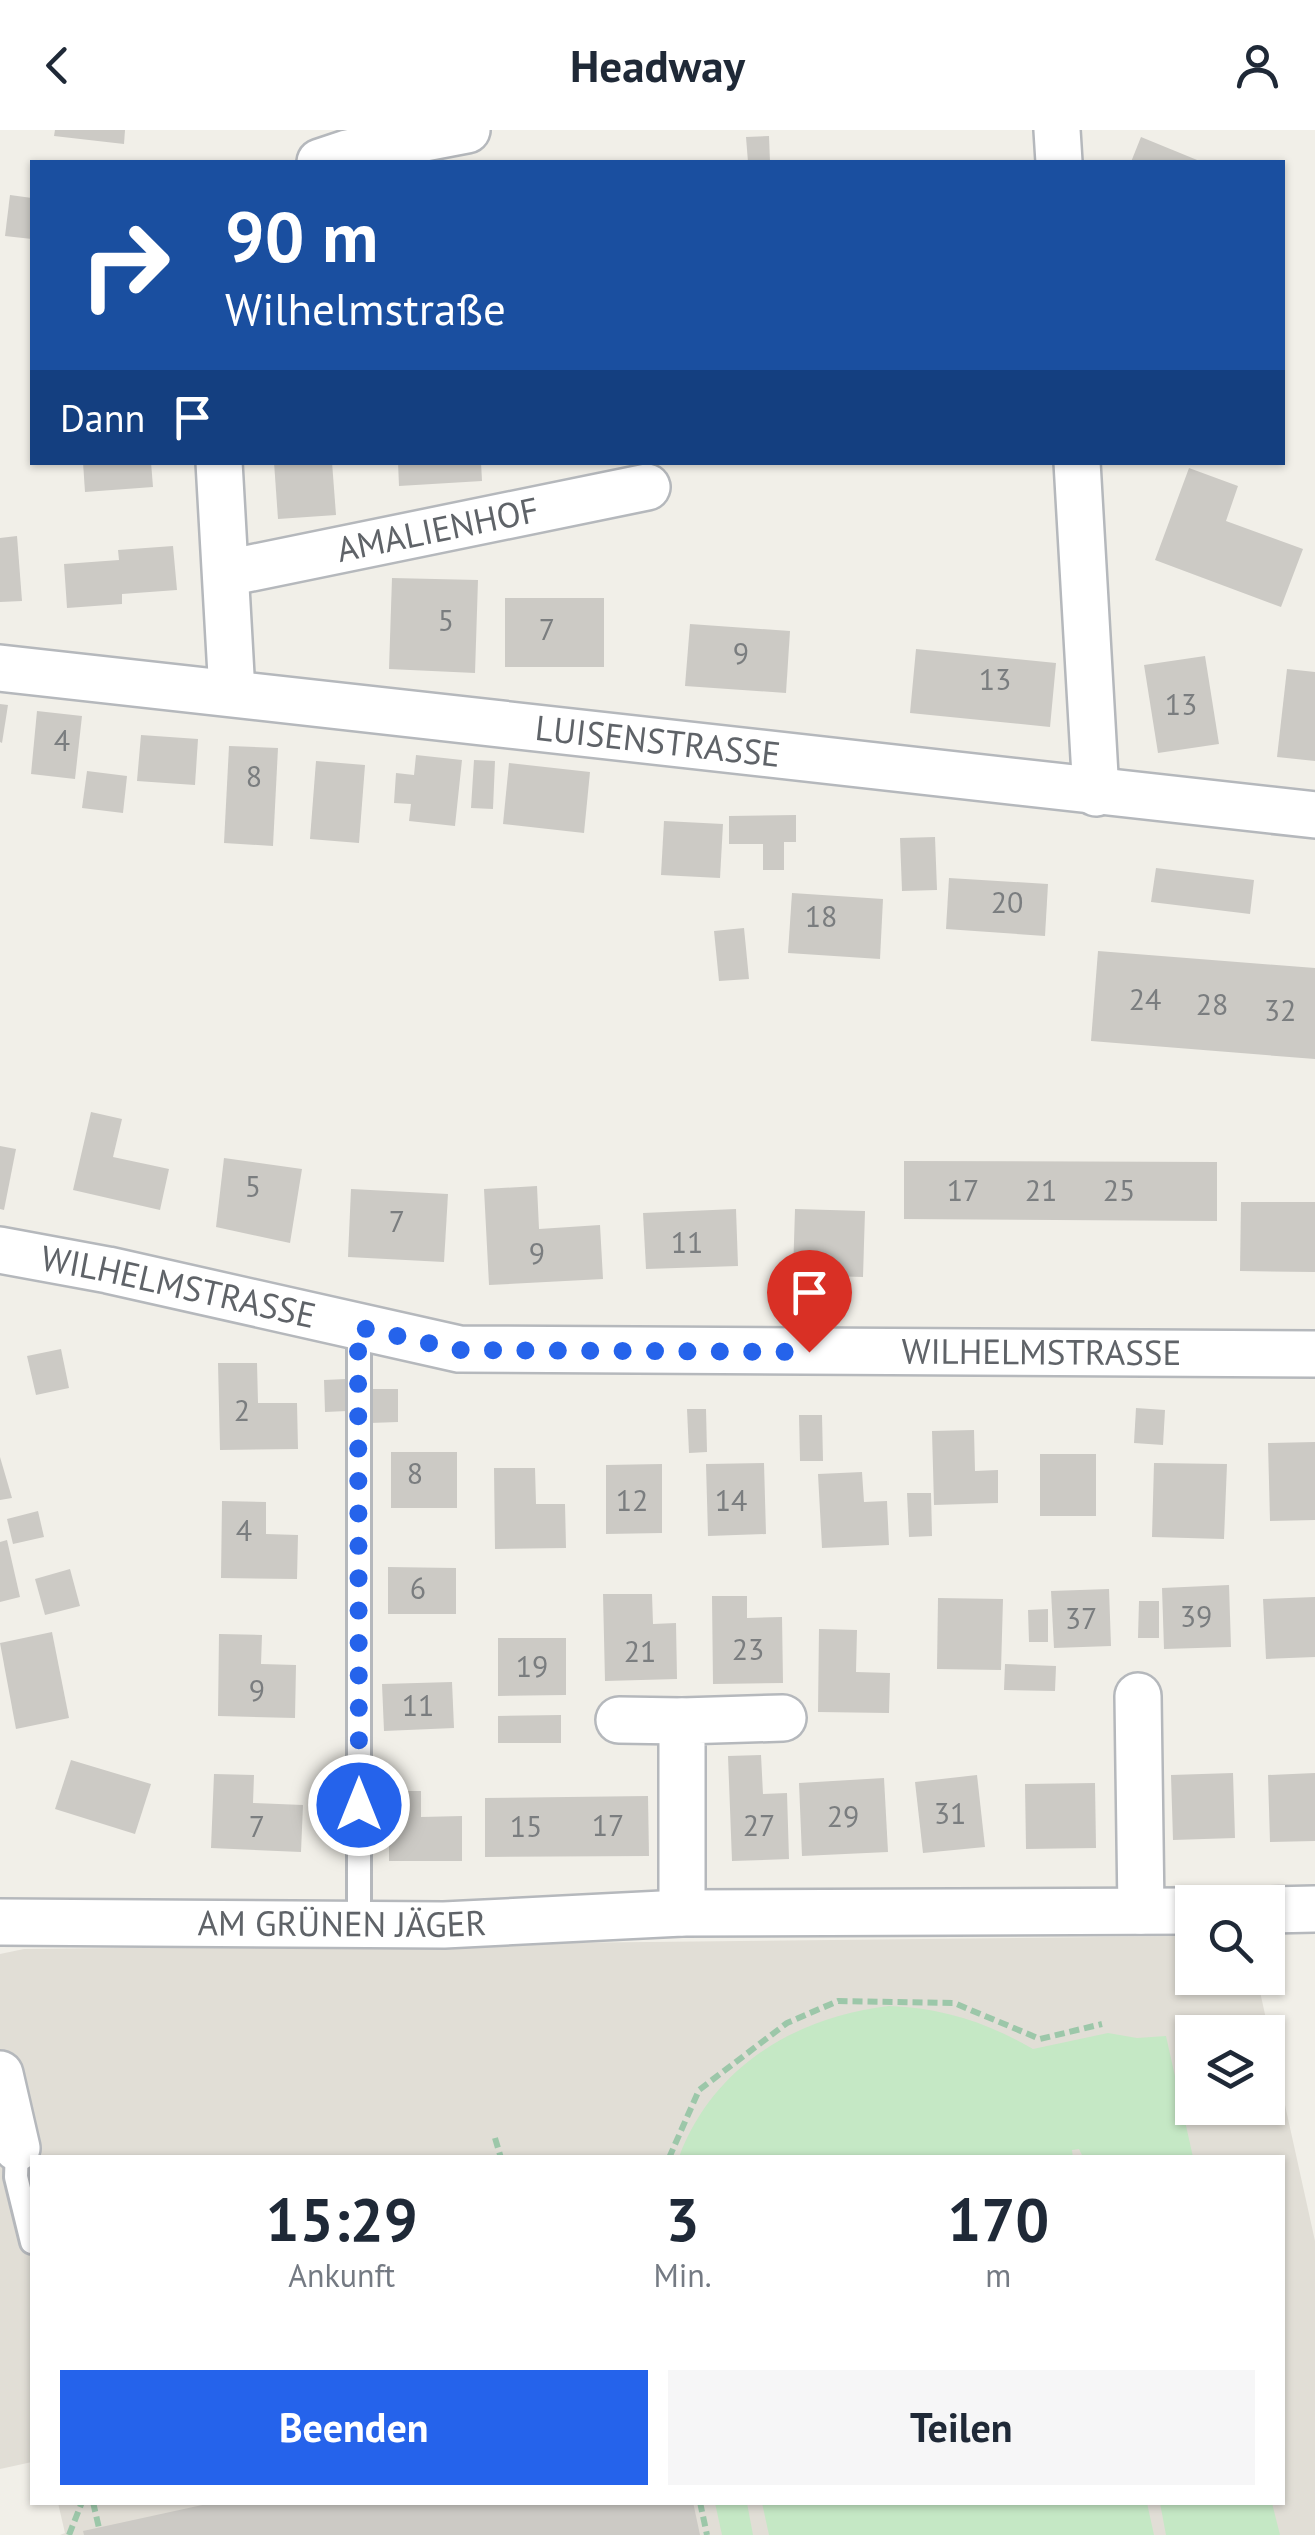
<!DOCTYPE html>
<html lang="de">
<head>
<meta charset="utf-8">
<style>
  body { margin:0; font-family:"PT Sans",sans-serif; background:#f6f6f7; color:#1f2937; height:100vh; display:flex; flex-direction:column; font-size:38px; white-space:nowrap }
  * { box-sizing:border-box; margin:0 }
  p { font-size:32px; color:#747a83 }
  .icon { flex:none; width:55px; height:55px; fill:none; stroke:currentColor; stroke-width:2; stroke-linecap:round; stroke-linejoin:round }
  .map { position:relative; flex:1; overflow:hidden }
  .side { position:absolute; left:30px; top:2025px; width:1255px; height:350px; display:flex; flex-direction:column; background:#fff; border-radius:0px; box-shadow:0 2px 8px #0004 }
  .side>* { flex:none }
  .top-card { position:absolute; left:30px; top:30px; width:1255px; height:305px; border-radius:0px; box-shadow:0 2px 8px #0004; background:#1a4fa0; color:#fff; overflow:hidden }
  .controls { position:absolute; left:1175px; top:1755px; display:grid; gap:20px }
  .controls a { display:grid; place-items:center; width:110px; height:110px; border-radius:0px; background:#fff; box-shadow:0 2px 8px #0004; font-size:50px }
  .pin { position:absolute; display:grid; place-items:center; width:85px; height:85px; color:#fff; margin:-102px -42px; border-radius:50% 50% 50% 0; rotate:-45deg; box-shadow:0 0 10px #0007 }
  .pin .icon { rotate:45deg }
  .me { position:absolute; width:110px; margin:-55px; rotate:0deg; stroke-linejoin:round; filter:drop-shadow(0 0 8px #0008) }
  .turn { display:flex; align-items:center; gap:35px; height:210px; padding:0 30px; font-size:45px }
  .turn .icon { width:130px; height:130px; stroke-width:2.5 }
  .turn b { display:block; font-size:70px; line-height:85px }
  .then { display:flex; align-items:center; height:95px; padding:0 30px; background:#0003; gap:20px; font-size:38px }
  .eta { display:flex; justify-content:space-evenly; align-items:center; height:170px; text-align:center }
  .eta b { font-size:60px; font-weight:600; line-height:70px }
  .primary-button { display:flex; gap:20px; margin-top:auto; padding:20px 30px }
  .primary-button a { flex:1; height:115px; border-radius:0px; background:#2563eb; color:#fff; font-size:40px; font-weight:600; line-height:115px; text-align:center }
  .primary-button a+a { background:#f6f6f7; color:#1f2937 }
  header { display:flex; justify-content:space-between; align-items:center; height:130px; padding:0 30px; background:#fff; font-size:45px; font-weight:600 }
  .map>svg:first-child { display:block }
  .education { fill:#e1ded6; fill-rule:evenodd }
  .green { fill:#c5e8c5 }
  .building { fill:#cccac5 }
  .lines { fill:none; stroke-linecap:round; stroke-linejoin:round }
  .lane-casing { stroke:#b5b8bc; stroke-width:28 }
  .street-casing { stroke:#b5b8bc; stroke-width:50 }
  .path { stroke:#9cc7a9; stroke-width:6; stroke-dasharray:10 5; stroke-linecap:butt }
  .lane { stroke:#fff; stroke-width:22 }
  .street { stroke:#fff; stroke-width:45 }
  .route { stroke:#2563eb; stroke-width:18; stroke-dasharray:0 32.4 }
  .labels { text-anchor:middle; stroke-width:8; stroke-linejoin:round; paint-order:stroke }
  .number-label { font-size:30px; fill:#7a7d7f }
  .street-label { font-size:35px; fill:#5f6368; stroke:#fff }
</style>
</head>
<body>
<header><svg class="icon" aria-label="back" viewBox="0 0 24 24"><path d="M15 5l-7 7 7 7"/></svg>Headway<svg class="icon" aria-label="person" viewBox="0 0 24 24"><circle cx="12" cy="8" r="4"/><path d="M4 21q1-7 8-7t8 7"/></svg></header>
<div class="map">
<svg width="1315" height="2405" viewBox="0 0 1315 2405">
  <rect width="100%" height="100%" fill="#f1efe8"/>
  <path class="education" d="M1192 1806V1848H1257L1315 2111V2405H60L65 2403 58 2373 1282 2372V2028H32V2332L0 2339V1824L24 1819ZM1192 1902H1268V1978H1192Z"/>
  <g class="green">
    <path d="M889 1876C943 1878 986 1892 1033 1919L1108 1903 1137 1908 1166 1906 1193 2027H1083L1079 2019 1072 2020 1073 2028 679 2027C713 1936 796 1887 889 1876Z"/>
    <polygon points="715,2373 747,2373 753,2405 722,2405"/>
    <polygon points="762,2373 1147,2373 1154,2405 769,2405"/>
    <polygon points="1160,2373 1272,2373 1280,2405 1166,2405"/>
  </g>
  <g class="building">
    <polygon points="55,0 125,0 124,14 54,6"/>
    <polygon points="769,6 770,32 748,32 746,7"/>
    <polygon points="1141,7 1202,32 1131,32"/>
    <polygon points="10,65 32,68 32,109 5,106"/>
    <polygon points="83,332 151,332 153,357 85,362"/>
    <polygon points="274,332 332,332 336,385 278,389"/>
    <polygon points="398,332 481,332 482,351 399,356"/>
    <polygon points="1189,338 1238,356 1226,391 1303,419 1281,477 1155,430"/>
    <polygon points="17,406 22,471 0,472 0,408"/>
    <polygon points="173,416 177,460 122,464 122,474 67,478 64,434 119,430 118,420"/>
    <polygon points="392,448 478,450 475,543 389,539"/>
    <rect x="505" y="468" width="99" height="69"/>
    <polygon points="690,494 790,501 786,563 685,556"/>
    <polygon points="916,519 1056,533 1050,597 910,583"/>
    <polygon points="1205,526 1219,614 1158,623 1144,535"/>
    <polygon points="1287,539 1315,542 1315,631 1277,627"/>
    <polygon points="0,574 8,575 2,613 0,612"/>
    <polygon points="37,581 82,586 75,649 31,644"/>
    <polygon points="141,605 198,609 195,655 137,651"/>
    <polygon points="229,616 278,618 273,716 224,713"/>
    <polygon points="416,625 462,630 455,696 409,691 411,674 394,673 396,643 414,645"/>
    <polygon points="474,630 495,631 493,679 471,678"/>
    <polygon points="316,631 365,635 359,713 310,709"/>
    <polygon points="509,633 590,642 584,703 503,694"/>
    <polygon points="87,641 127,646 123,683 82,678"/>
    <polygon points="796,685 796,712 784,712 784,740 763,740 763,714 729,714 729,686"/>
    <polygon points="664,691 723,694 720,748 661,745"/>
    <polygon points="935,707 937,760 902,761 900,708"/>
    <polygon points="1156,738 1254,750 1250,784 1151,772"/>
    <polygon points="949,748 1048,754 1045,806 946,799"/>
    <polygon points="792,763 883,769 880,829 788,823"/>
    <polygon points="744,798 749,849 719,851 714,801"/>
    <polygon points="1098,821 1315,838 1315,929 1091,911"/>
    <polygon points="91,982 122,989 113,1027 169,1039 160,1080 73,1060"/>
    <polygon points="0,1016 16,1019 4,1080 0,1079"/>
    <polygon points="224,1028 302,1039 290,1113 216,1097"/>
    <polygon points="904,1031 1217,1032 1217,1091 904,1089"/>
    <polygon points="537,1056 539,1099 600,1095 603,1149 489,1155 484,1059"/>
    <polygon points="351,1059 448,1064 444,1132 348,1127"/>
    <polygon points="1241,1072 1315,1072 1315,1142 1240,1141"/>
    <polygon points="736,1079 738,1136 646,1139 643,1083"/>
    <polygon points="795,1079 865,1081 863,1147 793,1145"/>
    <polygon points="61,1219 69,1258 36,1265 27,1226"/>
    <polygon points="218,1233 257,1233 258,1273 297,1273 298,1319 220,1320"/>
    <polygon points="346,1249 347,1281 325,1282 324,1250"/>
    <polygon points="370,1259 398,1259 398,1292 370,1293"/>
    <polygon points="1136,1278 1165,1280 1163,1315 1134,1313"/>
    <polygon points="687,1279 706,1279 707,1322 689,1323"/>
    <polygon points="799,1285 822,1285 823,1331 800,1331"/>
    <polygon points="974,1300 975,1341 998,1340 998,1373 934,1375 932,1301"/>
    <polygon points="1315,1312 1315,1390 1270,1391 1268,1313"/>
    <rect x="391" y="1322" width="66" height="56"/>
    <rect x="1040" y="1324" width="56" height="62"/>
    <polygon points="0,1327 12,1368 0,1370"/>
    <polygon points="764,1333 766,1404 708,1406 706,1334"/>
    <polygon points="1154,1333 1227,1334 1224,1409 1152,1407"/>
    <polygon points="662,1334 662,1403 606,1404 606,1335"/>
    <polygon points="494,1338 535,1338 536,1374 565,1374 566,1418 495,1419"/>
    <polygon points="862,1342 864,1372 887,1371 889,1415 822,1418 818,1344"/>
    <polygon points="907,1363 931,1363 932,1406 909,1407"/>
    <polygon points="222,1371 266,1372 266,1404 298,1405 297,1449 221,1448"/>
    <polygon points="38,1381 44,1407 13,1414 7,1389"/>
    <polygon points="7,1410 20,1467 0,1472 0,1412"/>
    <polygon points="388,1437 456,1438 456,1484 388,1484"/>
    <polygon points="70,1439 80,1476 45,1485 35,1449"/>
    <polygon points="1229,1455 1231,1517 1164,1519 1162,1458"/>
    <polygon points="1109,1459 1111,1516 1054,1518 1051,1461"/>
    <polygon points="603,1464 652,1464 653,1494 676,1493 677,1549 605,1551"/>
    <polygon points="712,1466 747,1466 747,1488 782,1487 783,1553 713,1554"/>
    <polygon points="1315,1467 1315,1527 1266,1529 1263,1469"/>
    <polygon points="938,1468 1003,1469 1001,1540 937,1539"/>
    <polygon points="1139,1471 1159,1471 1159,1508 1138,1508"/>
    <polygon points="1048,1479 1048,1512 1029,1512 1028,1480"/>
    <polygon points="819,1499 857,1500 856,1542 890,1543 889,1583 818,1582"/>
    <polygon points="52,1502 69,1588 16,1599 0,1513"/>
    <polygon points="219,1504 262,1505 261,1534 296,1535 295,1588 218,1586"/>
    <polygon points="498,1508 566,1508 566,1565 498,1566"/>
    <polygon points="1005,1534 1056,1536 1055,1561 1004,1560"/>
    <polygon points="452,1552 454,1598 384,1601 382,1554"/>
    <polygon points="561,1585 561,1613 498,1613 498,1586"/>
    <polygon points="761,1625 763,1664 787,1663 789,1729 732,1731 728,1626"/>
    <polygon points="71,1630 151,1654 135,1704 55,1679"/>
    <polygon points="1233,1643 1235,1708 1173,1710 1171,1645"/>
    <polygon points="1315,1643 1315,1711 1270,1712 1268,1645"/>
    <polygon points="214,1644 254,1645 253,1673 303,1675 301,1722 211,1718"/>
    <polygon points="977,1645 985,1717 923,1723 915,1652"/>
    <polygon points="884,1648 888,1722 802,1726 799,1653"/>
    <polygon points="1095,1653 1096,1718 1026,1719 1025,1654"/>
    <polygon points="389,1661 421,1661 421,1687 462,1686 462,1731 389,1731"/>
    <polygon points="648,1666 649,1726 485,1727 485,1668"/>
    <polygon points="216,2372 693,2372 700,2405 84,2405 83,2401"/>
  </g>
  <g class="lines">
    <g class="lane-casing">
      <g id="lane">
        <polyline points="359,1197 359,1794"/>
        <polyline points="17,2018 16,2047 32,2112"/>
      </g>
    </g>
    <g class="street-casing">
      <g id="street">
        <polyline points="1057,0 1059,32"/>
        <polyline points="320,32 347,23 467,0"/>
        <polyline points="219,332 232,563"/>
        <polyline points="1077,332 1096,663"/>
        <path id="s1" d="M227 443 647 357"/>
        <path id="s2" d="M0 538 1315 685"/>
        <path id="s3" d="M0 1120 108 1140 459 1219 1315 1224"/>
        <polyline points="1138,1566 1141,1781"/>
        <polyline points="619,1590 682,1591"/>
        <polyline points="1268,1780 1315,1779"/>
        <polyline points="682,1783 682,1591 783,1588"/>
        <path id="s4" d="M0 1792 444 1795 682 1783 1192 1781"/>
        <polyline points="0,1944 17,2018"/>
      </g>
    </g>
    <g class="path">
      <polyline points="495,2008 501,2028"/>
      <polyline points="669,2028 699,1960 787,1893 838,1871 954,1873 1040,1909 1102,1894"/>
      <polyline points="93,2372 99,2398"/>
      <polyline points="700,2372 707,2405"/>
      <polyline points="69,2405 82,2372"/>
    </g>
    <use href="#lane" class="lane"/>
    <use href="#street" class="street"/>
  </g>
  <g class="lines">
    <polyline class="route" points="359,1675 358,1197 459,1220 809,1222"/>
  </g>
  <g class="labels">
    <g class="number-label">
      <text x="446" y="501">5</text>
      <text x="547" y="510">7</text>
      <text x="741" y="534">9</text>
      <text x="995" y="560">13</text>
      <text x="1181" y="585">13</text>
      <text x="62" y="621">4</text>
      <text x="254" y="657">8</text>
      <text x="1007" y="783">20</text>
      <text x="821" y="797">18</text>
      <text x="1145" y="880">24</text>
      <text x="1212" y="885">28</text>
      <text x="1280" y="891">32</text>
      <text x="253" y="1067">5</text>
      <text x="963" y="1071">17</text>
      <text x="1041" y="1071">21</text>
      <text x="1119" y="1071">25</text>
      <text x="397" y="1102">7</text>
      <text x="687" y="1123">11</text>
      <text x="537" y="1134">9</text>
      <text x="242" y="1291">2</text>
      <text x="415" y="1354">8</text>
      <text x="632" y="1381">12</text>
      <text x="731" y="1381">14</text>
      <text x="244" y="1411">4</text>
      <text x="418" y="1469">6</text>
      <text x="1196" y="1497">39</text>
      <text x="1081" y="1499">37</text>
      <text x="748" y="1530">23</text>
      <text x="640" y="1532">21</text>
      <text x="532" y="1547">19</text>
      <text x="257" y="1571">9</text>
      <text x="418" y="1586">11</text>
      <text x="950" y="1694">31</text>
      <text x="843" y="1697">29</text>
      <text x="608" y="1706">17</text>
      <text x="759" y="1706">27</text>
      <text x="257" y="1707">7</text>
      <text x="526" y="1707">15</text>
    </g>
    <g class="street-label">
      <text dy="12" stroke="none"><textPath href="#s1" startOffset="215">AMALIENHOF</textPath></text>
      <text dy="12" stroke="none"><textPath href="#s2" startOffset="662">LUISENSTRASSE</textPath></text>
      <text dy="12" stroke="none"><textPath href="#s3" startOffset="182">WILHELMSTRASSE</textPath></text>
      <text dy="12" stroke="none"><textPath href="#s3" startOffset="1052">WILHELMSTRASSE</textPath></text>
      <text dy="12" stroke="none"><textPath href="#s4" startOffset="342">AM GRÜNEN JÄGER</textPath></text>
    </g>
  </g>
</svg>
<div class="controls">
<a><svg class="icon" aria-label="search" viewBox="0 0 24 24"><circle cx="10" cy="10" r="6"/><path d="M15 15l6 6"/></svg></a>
<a><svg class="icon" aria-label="layers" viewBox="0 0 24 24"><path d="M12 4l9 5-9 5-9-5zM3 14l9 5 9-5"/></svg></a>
</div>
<div class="pin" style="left:809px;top:1222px;background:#d93025"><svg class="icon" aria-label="arrive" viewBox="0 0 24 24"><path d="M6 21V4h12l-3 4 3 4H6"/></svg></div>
<svg class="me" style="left:359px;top:1675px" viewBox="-20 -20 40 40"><circle r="17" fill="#2563eb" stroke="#fff" stroke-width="3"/><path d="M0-11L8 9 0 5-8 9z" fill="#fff"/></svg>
<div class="top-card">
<div class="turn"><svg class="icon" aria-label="right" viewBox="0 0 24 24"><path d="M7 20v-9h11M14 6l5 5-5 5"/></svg><div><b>90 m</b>Wilhelmstraße</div></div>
<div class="then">Dann<svg class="icon" aria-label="arrive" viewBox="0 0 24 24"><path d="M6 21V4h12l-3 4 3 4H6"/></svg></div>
</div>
<section class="side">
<div class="eta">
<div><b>15:29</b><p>Ankunft</p></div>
<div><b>3</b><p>Min.</p></div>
<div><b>170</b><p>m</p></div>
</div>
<div class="primary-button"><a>Beenden</a><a>Teilen</a></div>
</section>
</div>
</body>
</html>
